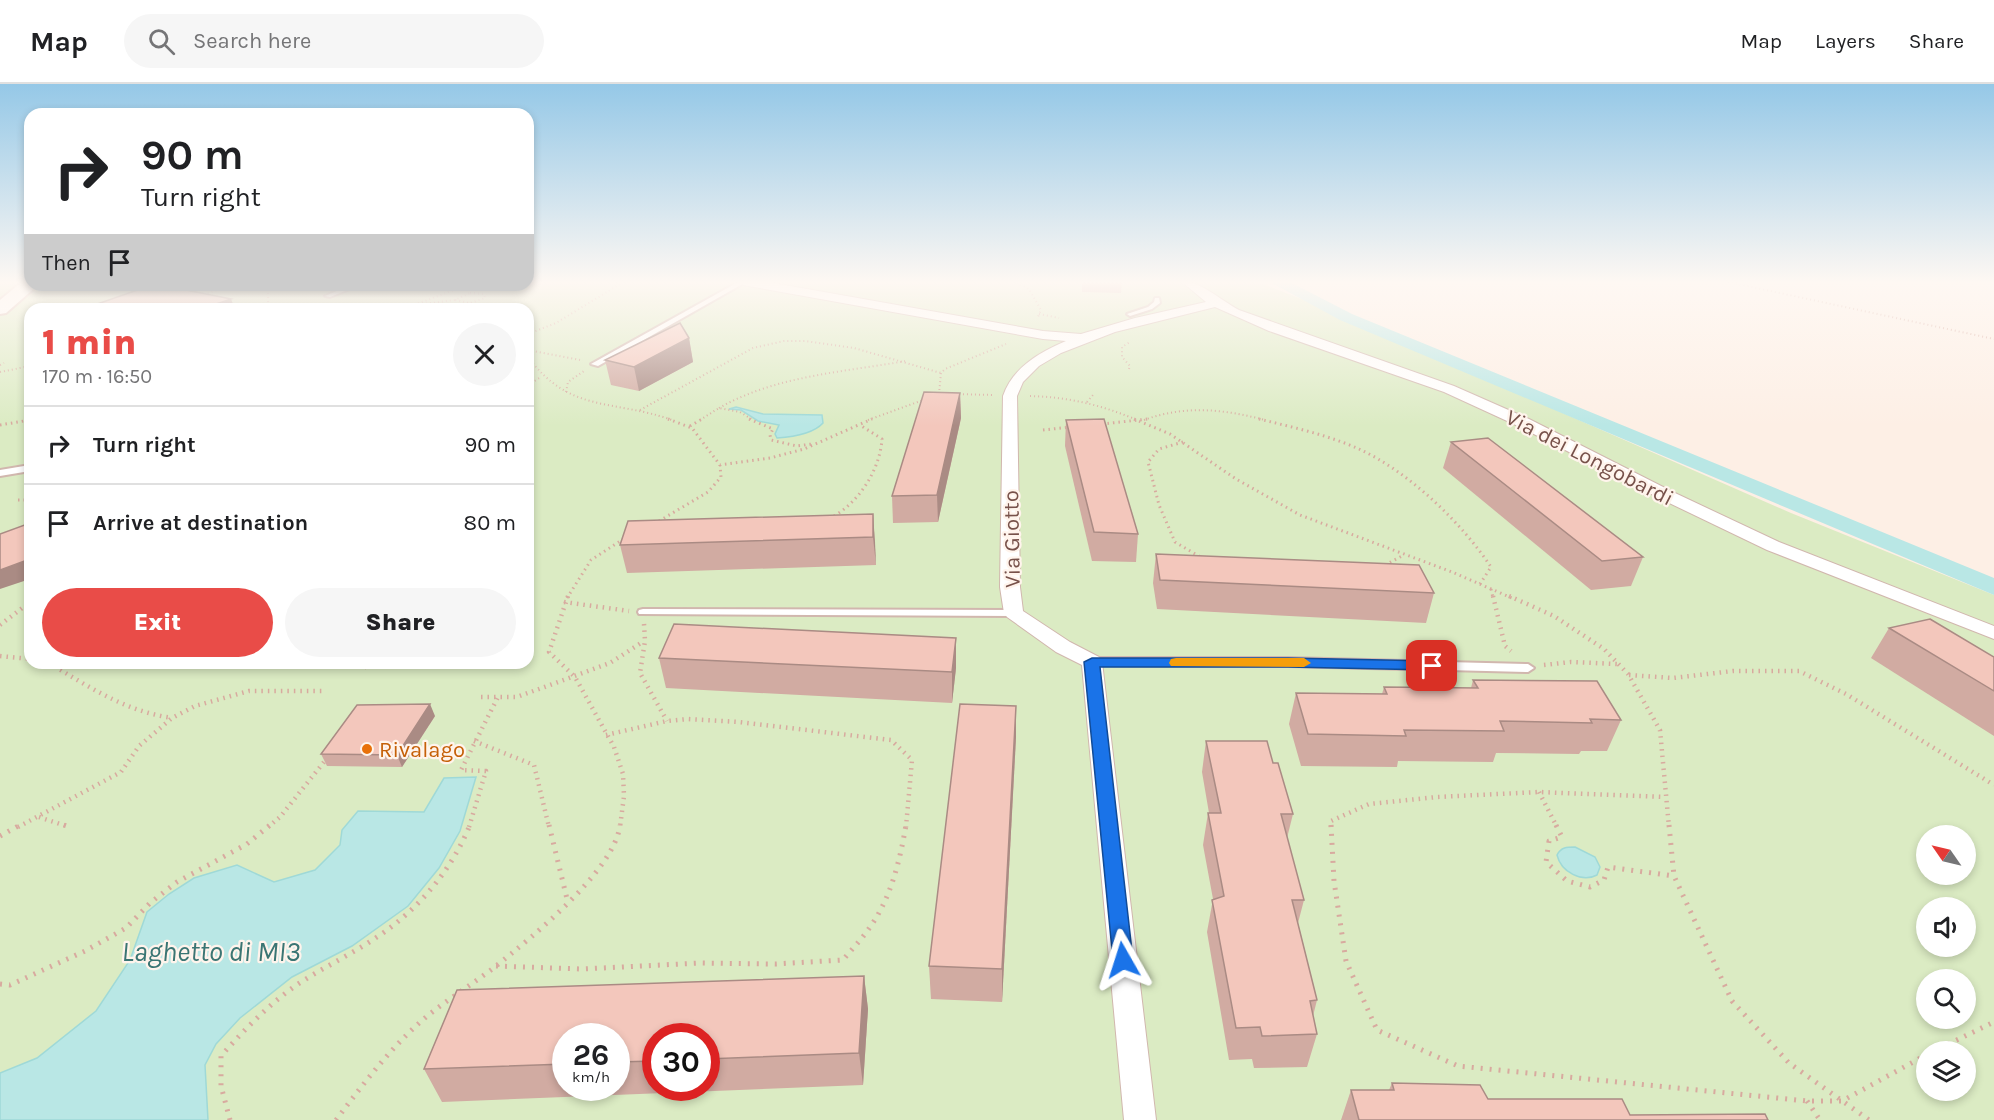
<!DOCTYPE html>
<html lang="en">
<head>
<meta charset="utf-8">
<style>
  body { margin:0; font-family:Karla,sans-serif; background:#f6f6f6; color:#202124; height:100vh; display:flex; flex-direction:column; font-size:22px; white-space:nowrap }
  * { box-sizing:border-box; margin:0 }
  p { font-size:20px; color:#757577 }
  .icon { flex:none; width:33px; height:33px; fill:none; stroke:currentColor; stroke-width:2; stroke-linecap:round; stroke-linejoin:round }
  .map { position:relative; flex:1; overflow:hidden }
  .sheet { position:absolute; left:24px; top:219px; width:510px; height:366px; display:flex; flex-direction:column; background:#fff; border-radius:18px; box-shadow:0 3px 9px #0003 }
  .sheet>* { flex:none }
  .top-card { position:absolute; left:24px; top:24px; width:510px; height:183px; border-radius:18px; box-shadow:0 3px 9px #0003; background:#fff; color:#202124; overflow:hidden }
  .needle { width:39px; rotate:304deg }
  .buttons { position:absolute; left:1916px; top:741px; display:grid; gap:12px }
  .buttons a { display:grid; place-items:center; width:60px; height:60px; border-radius:50%; background:#fff; box-shadow:0 3px 9px #0003; font-size:30px }
  .speed { position:absolute; left:552px; top:939px; display:flex; gap:12px; font-size:30px; font-weight:700; text-align:center }
  .speed>* { display:grid; place-content:center; width:78px; height:78px; border-radius:50%; background:#fff; box-shadow:0 3px 9px #0003; line-height:1 }
  .speed small { font-size:15px; font-weight:400 }
  .speed .limit { border:9px solid #d22; background:#fff; color:#111 }
  .pin { position:absolute; display:grid; place-items:center; width:51px; height:51px; color:#fff; margin:-26px; border-radius:12px; box-shadow:0 3px 9px #0006 }
  .me { position:absolute; width:66px; margin:-33px; rotate:354deg; stroke-linejoin:round; filter:drop-shadow(0 0 4px #0008) }
  .turn { display:flex; align-items:center; gap:21px; height:126px; padding:0 18px; font-size:27px }
  .turn .icon { width:78px; height:78px; stroke-width:2.5 }
  .turn b { display:block; font-size:42px; line-height:51px }
  .then { display:flex; align-items:center; height:57px; padding:0 18px; background:#0003; gap:12px; font-size:22px }
  .round { display:grid; place-items:center; flex:none; width:63px; height:63px; border-radius:32px; background:#f6f6f6 }
  .overview { display:flex; align-items:center; justify-content:space-between; height:102px; padding:0 18px }
  h1 { font-size:36px; font-weight:800; line-height:45px; color:#e94c48 }
  .button { display:flex; gap:12px; margin-top:auto; padding:12px 18px }
  .button a { flex:1; height:69px; border-radius:36px; background:#e94c48; color:#fff; font-size:24px; font-weight:800; line-height:69px; text-align:center }
  .button a+a { background:#f6f6f6; color:#202124 }
  ul { padding:0; list-style:none }
  li { display:flex; align-items:center; gap:18px; height:78px; padding:0 18px; border-top:2px solid #e0e0e0 }
  li div { flex:1 }
  li b { display:block; font-size:22px }
  li em { font-style:normal }
  header { display:flex; align-items:center; gap:36px; box-sizing:border-box; height:84px; padding:0 30px; background:#fff; border-bottom:2px solid #e0e0e0 }
  header strong { font-size:28px }
  nav { display:flex; gap:33px; margin-inline-start:auto; font-size:21px }
  .search { width:420px; height:54px; background:#f6f6f6; display:flex; align-items:center; gap:15px; box-sizing:border-box; padding:0 21px; border-radius:33px; color:#757577; font-size:22px }
  .map>svg:first-child { display:block }
  .green { fill:#dbebc3; fill-rule:evenodd }
  .water { fill:#b9e7e5; stroke:#9fd9d7; stroke-width:1.5 }
  .lines { fill:none; stroke-linecap:round; stroke-linejoin:round }
  .canal { fill:#b9e7e5; fill-rule:evenodd }
  .lane-casing { stroke:#d1b7ae; stroke-width:4 }
  .street-casing { stroke:#d1b7ae; stroke-width:2 }
  .secondary-casing { stroke:#d7b7ad; stroke-width:4 }
  .path-far3 { stroke:#d8aa9f; stroke-width:2; stroke-dasharray:1 3; stroke-linecap:butt }
  .path-far2 { stroke:#d8aa9f; stroke-width:3; stroke-dasharray:1.5 4; stroke-linecap:butt }
  .path-far1 { stroke:#d8aa9f; stroke-width:4.5; stroke-dasharray:1.5 5; stroke-linecap:butt }
  .path { stroke:#d8aa9f; stroke-width:5; stroke-dasharray:2 7; stroke-linecap:butt }
  .lane { fill:#fff; fill-rule:evenodd }
  .street { fill:#fff; fill-rule:evenodd }
  .secondary { fill:#fff; fill-rule:evenodd }
  .wall { fill:#d1aba2; fill-rule:evenodd }
  .shaded-wall { fill:#aa8b84 }
  .building { fill:#f3c7bc; stroke:#aa8b84; stroke-width:1.5 }
  .route { fill:#1a73e8; stroke:#114b97; stroke-width:1.5 }
  .slow { fill:#f59e0b }
  .food-dot { fill:#e8710a; stroke:#fff4ec; stroke-width:2 }
  .labels { text-anchor:middle; stroke-width:4.5; stroke-linejoin:round; paint-order:stroke }
  .street-label { font-size:22px; fill:#77514a; stroke:#fff4ec }
  .food-label { font-size:22px; fill:#c56008; stroke:#fff4ec; text-anchor:start }
  .near-water-label { font-size:28px; font-style:italic; fill:#3a7573; stroke:#fff4ec }
</style>
</head>
<body>
<header>
<strong>Map</strong>
<div class="search"><svg class="icon" aria-label="search" viewBox="0 0 24 24"><circle cx="10" cy="10" r="6"/><path d="M15 15l6 6"/></svg>Search here</div>
<nav><a>Map</a><a>Layers</a><a>Share</a></nav>
</header>
<div class="map">
<svg width="1994" height="1036" viewBox="0 0 1994 1036">
  <rect width="100%" height="100%" fill="#fdefe5"/>
  <path class="green" d="M0 197H30V201H528V197H1255L1312 219 1791 429 1994 511V1036H0ZM30 225H528V579H30ZM1926 752H1965V790H1926ZM1926 824H1965V862H1926ZM1926 896H1965V934H1926ZM566 952H616V1004H566ZM656 952H706V1004H656ZM1926 968H1965V1006H1926Z"/>
  <g class="water">
    <path d="M736 323 763 330 822 331 823 339C813 350 792 353 777 354L775 350 779 341 758 337 741 326 729 325Z"/>
    <polygon points="476,693 460,747 439,784 408,822 352,862 292,893 240,934 216,960 205,981 208,1036 0,1036 0,989 37,974 96,927 130,876 147,828 169,810 194,794 237,781 274,798 315,786 340,761 342,746 358,727 424,728 444,694"/>
    <path d="M1575 763 1595 773 1600 783 1597 791C1582 799 1561 788 1557 771 1561 763 1567 763 1575 763Z"/>
  </g>
  <g class="lines">
    <polygon class="canal" points="1268,197 1288,197 1352,230 1994,494 1994,511 1340,236"/>
    <g class="lane-casing">
      <g id="lane">
        <polygon points="740,197 746,198 598,282 591,280"/>
        <polygon points="351,201 360,201 330,213 325,212"/>
        <polygon points="1155,214 1159,214 1160,219 1152,225 1130,232 1127,230 1148,223 1154,218"/>
        <polygon points="30,381 30,387 0,392 0,386"/>
        <polygon points="643,525 1014,526 1019,529 1014,532 639,530 638,528 639,526"/>
        <polygon points="1092,574 1288,574 1528,580 1534,584 1528,588 1288,582 1088,581 1086,578"/>
      </g>
    </g>
    <g class="street-casing">
      <path id="street" d="M737 197H762L1043 247 1081 250 1135 234 1206 218 1181 197C1199 196 1222 217 1239 226L1454 302 1529 335 1675 409 1779 458 1994 542V555L1767 466 1663 416 1518 342 1444 308 1269 247 1215 223 1115 248 1061 269 1039 282 1023 298 1017 312 1020 503 1023 527 1070 558 1099 573 1102 578 1156 1036H1124L1082 581 1056 568 1007 533 1004 529 1000 503 1003 312C1013 283 1040 268 1066 257L1043 255 743 201Z"/>
    </g>
    <g class="secondary-casing">
      <polygon id="secondary" points="23,197 30,197 30,201 38,201 6,229 0,230 0,216"/>
    </g>
    <g class="path-far3">
      <polyline points="1013,197 1029,205 1041,226 1037,235"/>
      <polyline points="1724,197 1994,255"/>
      <polyline points="268,201 268,222 271,225"/>
      <polygon points="470,209 484,210 485,214 470,219 455,216"/>
      <polyline points="204,211 230,201"/>
      <polyline points="422,220 455,216"/>
      <polyline points="403,225 468,201"/>
      <polyline points="1039,230 1059,234"/>
      <polyline points="528,250 556,239 620,200 612,197"/>
      <polyline points="528,266 580,276"/>
      <path d="M528 273C570 330 614 315 672 336"/>
      <polyline points="0,281 4,279"/>
      <polyline points="1129,285 1130,282 1122,273 1122,263 1130,258"/>
      <polyline points="0,288 30,282"/>
      <polyline points="528,301 541,293"/>
      <polyline points="566,308 568,298 584,287"/>
      <polyline points="939,310 941,289 945,285 1006,260"/>
      <polyline points="955,310 993,311"/>
      <path d="M1030 312C1068 313 1102 321 1137 336"/>
      <polyline points="1087,318 1093,311"/>
      <path d="M719 324C775 292 843 288 906 277"/>
      <polyline points="640,326 753,264 784,257 805,257 854,264 941,289"/>
      <polyline points="700,336 719,324 740,328 753,336"/>
      <polyline points="868,336 926,315"/>
      <path d="M1144 336C1185 321 1223 325 1265 336"/>
    </g>
    <g class="path-far2">
      <polyline points="668,335 692,344 720,381 770,374 804,365 872,335"/>
      <polyline points="749,335 773,345 770,351 771,356 797,362 812,360"/>
      <polyline points="1134,335 1170,350 1236,395 1300,431 1452,488 1512,514"/>
      <path d="M1259 335C1292 343 1328 351 1359 365 1409 388 1461 438 1491 483L1480 500"/>
      <polyline points="1102,340 1148,335"/>
      <polyline points="0,341 30,336"/>
      <polyline points="690,342 702,335"/>
      <polyline points="1043,346 1071,343"/>
      <polyline points="1183,358 1159,365 1148,378 1159,421 1175,458 1202,474"/>
      <polyline points="18,416 30,416"/>
      <path d="M834 432C860 417 880 385 882 355L860 341"/>
      <polyline points="659,437 708,408 721,393 720,381"/>
      <polyline points="1385,481 1402,472"/>
      <polyline points="1491,505 1493,514"/>
      <polyline points="567,514 591,476 625,454"/>
    </g>
    <g class="path-far1">
      <polyline points="568,512 549,568 575,593 614,663 623,690 624,712 620,743"/>
      <polyline points="1493,512 1505,562 1511,567"/>
      <polyline points="1509,512 1554,532 1604,565 1628,590 1660,646 1669,743"/>
      <polyline points="564,518 629,527"/>
      <polyline points="644,540 645,557 640,589 667,637"/>
      <polyline points="0,541 30,518"/>
      <polyline points="0,572 30,575"/>
      <path d="M49 579C89 603 125 627 172 634"/>
      <polyline points="1544,581 1571,578 1617,580"/>
      <polyline points="364,584 366,582"/>
      <polyline points="1629,591 1673,594 1733,587 1799,587 1846,610 1994,701"/>
      <polyline points="481,613 517,613 610,579 644,557"/>
      <polyline points="606,651 667,637 688,635 739,638 891,656 912,676 906,743"/>
      <polyline points="474,657 534,681 549,743"/>
      <polyline points="1539,708 1557,743"/>
      <polyline points="39,733 69,743"/>
      <polyline points="18,743 121,688 139,662 172,634 195,622 249,607 323,607"/>
      <polyline points="268,743 280,733 328,673"/>
      <polyline points="469,743 486,687 461,686 498,613"/>
      <polyline points="1331,743 1331,737 1369,720 1437,713 1539,708 1665,713"/>
    </g>
    <g class="path">
      <polyline points="64,741 70,743"/>
      <polyline points="549,741 568,819"/>
      <polyline points="1331,741 1334,797 1346,877 1377,946 1458,982 1807,1017 1842,1017 1926,971"/>
      <polyline points="1556,741 1562,753 1549,757 1546,778 1567,797 1590,803 1604,796 1608,783 1674,792"/>
      <polyline points="1669,741 1674,792 1732,917 1789,979 1869,1036"/>
      <polyline points="0,752 20,741"/>
      <path d="M496 882 582 885 701 879 775 880 843 876C852 865 862 855 870 843 891 814 900 776 906 741"/>
      <polyline points="0,900 10,901 85,867 126,844 150,819 177,798 247,760 270,741"/>
      <polyline points="1932,968 1994,938"/>
      <polyline points="1807,1017 1820,1036"/>
      <path d="M230 1036 221 1002V972C244 946 269 920 298 900 324 883 352 870 377 853 418 826 451 787 470 741"/>
      <path d="M336 1036C364 999 391 963 426 933 448 915 473 900 496 882 531 854 615 786 620 741"/>
    </g>
    <use href="#lane" class="lane"/>
    <use href="#street" class="street"/>
    <use href="#secondary" class="secondary"/>
  </g>
  <g class="wall">
    <polygon points="1082,197 1122,197 1121,209 1082,208"/>
    <polygon points="689,254 693,278 639,307 611,301 605,276"/>
    <polygon points="960,309 961,334 938,438 893,439 892,412"/>
    <polygon points="1066,336 1138,450 1136,478 1092,477 1065,362"/>
    <polygon points="1451,358 1643,473 1631,502 1591,506 1443,384"/>
    <polygon points="873,430 876,481 627,489 620,461"/>
    <polygon points="1156,470 1434,509 1426,539 1157,525 1153,499"/>
    <polygon points="1889,544 1994,573 1994,652 1871,574"/>
    <polygon points="956,554 956,584 952,619 666,604 659,574"/>
    <polygon points="1473,596 1621,636 1607,667 1581,667 1579,670 1496,669 1493,678 1398,677 1397,683 1301,682 1289,640 1296,609 1382,610 1384,603 1471,604"/>
    <polygon points="1016,622 1016,653 1002,918 931,915 929,882"/>
    <polygon points="435,632 402,683 327,682 321,670"/>
    <polygon points="1206,657 1273,679 1293,730 1287,754 1304,816 1298,839 1317,916 1313,932 1317,950 1307,983 1254,984 1252,975 1229,976 1207,848 1213,815 1203,761 1208,729 1209,729 1202,688"/>
    <path d="M864 892 868 925 863 1001 442 1018 424 985 457 906ZM566 952H616V1004H566ZM656 952H706V1004H656Z"/>
    <polygon points="1392,999 1488,1015 1630,1031 1768,1036 1341,1036 1351,1006 1389,1006"/>
  </g>
  <g class="shaded-wall">
    <polygon points="231,215 235,225 218,225 216,220"/>
    <polygon points="689,254 693,278 639,307 634,283"/>
    <polygon points="960,309 961,334 938,438 937,411"/>
    <polygon points="873,430 875,458 876,481 873,453"/>
    <polygon points="30,475 30,495 0,505 0,486"/>
    <polygon points="956,554 956,584 952,619 952,588"/>
    <polygon points="430,620 435,632 402,683 397,671"/>
    <polygon points="1016,622 1016,653 1002,918 1002,885"/>
    <polygon points="864,892 868,925 863,1001 859,969"/>
  </g>
  <g class="building">
    <polygon points="166,202 231,215 216,220 225,222 218,225 83,225 143,204 154,206"/>
    <polygon points="680,239 689,254 634,283 605,276"/>
    <polygon points="924,308 960,309 937,411 892,412"/>
    <polygon points="1104,335 1138,450 1094,448 1066,336"/>
    <polygon points="1488,354 1643,473 1602,477 1451,358"/>
    <polygon points="873,430 873,453 620,461 628,437"/>
    <polygon points="30,439 30,475 0,486 0,450"/>
    <polygon points="1156,470 1419,481 1434,509 1160,496"/>
    <polygon points="1930,535 1994,573 1994,607 1889,544"/>
    <polygon points="674,540 956,554 952,588 659,574"/>
    <polygon points="1473,596 1597,597 1621,636 1590,635 1592,639 1500,637 1504,647 1404,646 1406,652 1308,650 1296,609 1387,610 1384,603 1478,604"/>
    <polygon points="430,620 397,671 321,670 357,621"/>
    <polygon points="960,620 1016,622 1002,885 929,882"/>
    <polygon points="1206,657 1267,657 1273,679 1278,679 1293,730 1281,730 1304,816 1292,816 1317,916 1310,917 1317,950 1262,952 1260,943 1236,944 1212,816 1224,812 1208,729 1221,729"/>
    <polygon points="864,892 859,969 706,975 706,952 656,952 656,977 616,978 616,952 566,952 566,980 424,985 457,906"/>
    <polygon points="1392,999 1480,1001 1488,1015 1622,1015 1630,1031 1765,1030 1768,1036 1359,1036 1351,1006 1394,1006"/>
  </g>
  <linearGradient id="sky" x2="0" y2="1"><stop stop-color="#95c8e7"/><stop offset="0.58" stop-color="#fef8f3"/><stop offset="1" stop-color="#fef8f3" stop-opacity="0"/></linearGradient>
  <rect width="1994" height="342" fill="url(#sky)"/>
  <polygon class="route" points="1092,574 1288,574 1432,577 1439,582 1432,586 1288,583 1100,583 1133,876 1130,882 1123,884 1116,882 1113,876 1084,578"/>
  <polygon class="slow" points="1176,574 1304,574 1311,579 1304,583 1171,582 1169,579 1171,575"/>
  <circle class="food-dot" cx="367" cy="665" r="6"/>
  <g class="labels">
    <g class="street-label">
      <text transform="translate(1590 373) rotate(27)" y="8">Via dei Longobardi</text>
      <text transform="translate(1011 455) rotate(-91)" y="8">Via Giotto</text>
    </g>
    <g class="food-label">
      <text x="379" y="673">Rivalago</text>
    </g>
    <g class="near-water-label">
      <text x="211" y="877">Laghetto di MI3</text>
    </g>
  </g>
</svg>
<div class="buttons">
<a><svg class="needle" viewBox="-14 -14 28 28"><path d="M0-13l5 13h-10z" fill="#e53935"/><path d="M0 13l5-13h-10z" fill="#757577"/></svg></a>
<a><svg class="icon" aria-label="sound" viewBox="0 0 24 24"><path d="M4 9h4l5-4v14l-5-4H4zM17 9q2 3 0 6"/></svg></a>
<a><svg class="icon" aria-label="search" viewBox="0 0 24 24"><circle cx="10" cy="10" r="6"/><path d="M15 15l6 6"/></svg></a>
<a><svg class="icon" aria-label="layers" viewBox="0 0 24 24"><path d="M12 4l9 5-9 5-9-5zM3 14l9 5 9-5"/></svg></a>
</div>
<div class="speed"><div>26<small>km/h</small></div><div class="limit">30</div></div>
<div class="pin" style="left:1432px;top:582px;background:#d93025"><svg class="icon" aria-label="arrive" viewBox="0 0 24 24"><path d="M6 21V4h12l-3 4 3 4H6"/></svg></div>
<svg class="me" style="left:1123px;top:876px" viewBox="-20 -20 40 40"><path d="M0-17L14 15 0 8-14 15z" fill="#1a73e8" stroke="#fff" stroke-width="4"/></svg>
<div class="top-card">
<div class="turn"><svg class="icon" aria-label="right" viewBox="0 0 24 24"><path d="M7 20v-9h11M14 6l5 5-5 5"/></svg><div><b>90 m</b>Turn right</div></div>
<div class="then">Then<svg class="icon" aria-label="arrive" viewBox="0 0 24 24"><path d="M6 21V4h12l-3 4 3 4H6"/></svg></div>
</div>
<section class="sheet">
<div class="overview"><div><h1>1 min</h1><p>170 m · 16:50</p></div><a class="round"><svg class="icon" aria-label="close" viewBox="0 0 24 24"><path d="M6 6l12 12M18 6L6 18"/></svg></a></div>
<ul>
<li><svg class="icon" aria-label="right" viewBox="0 0 24 24"><path d="M7 20v-9h11M14 6l5 5-5 5"/></svg><div><b>Turn right</b></div><em>90 m</em></li>
<li><svg class="icon" aria-label="arrive" viewBox="0 0 24 24"><path d="M6 21V4h12l-3 4 3 4H6"/></svg><div><b>Arrive at destination</b></div><em>80 m</em></li>
</ul>
<div class="button"><a>Exit</a><a>Share</a></div>
</section>
</div>
</body>
</html>
